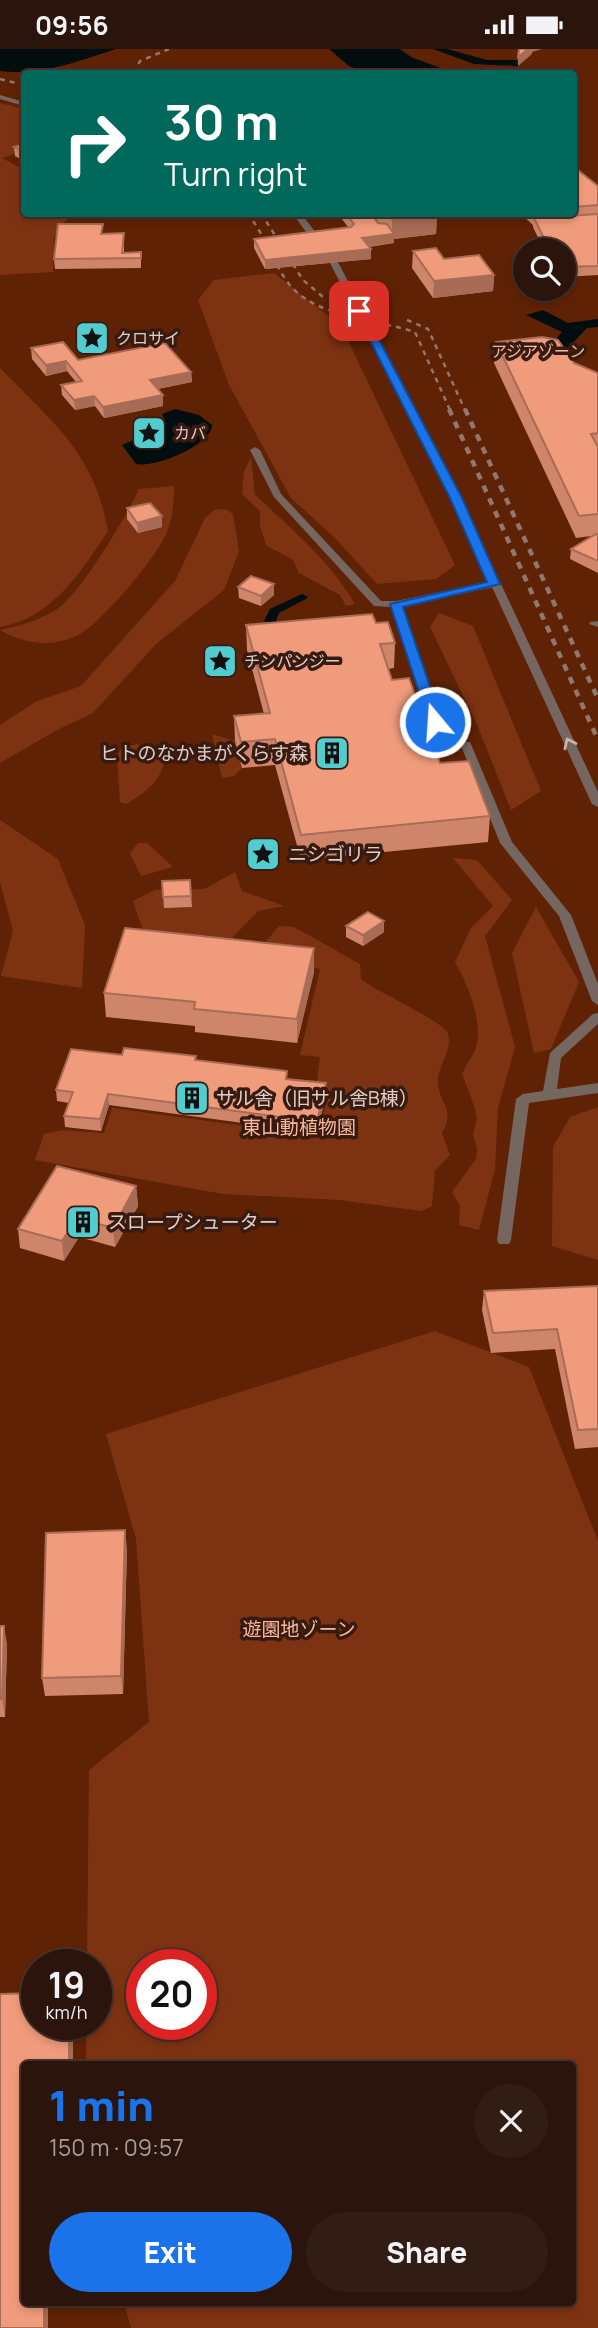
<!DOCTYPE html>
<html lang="en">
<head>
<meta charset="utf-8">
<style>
  body { margin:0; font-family:Manrope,"Noto Sans JP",sans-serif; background:#321d15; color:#f1f3f6; height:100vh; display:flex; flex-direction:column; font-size:26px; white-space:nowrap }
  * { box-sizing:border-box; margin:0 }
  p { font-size:23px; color:#a59e9d }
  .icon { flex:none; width:38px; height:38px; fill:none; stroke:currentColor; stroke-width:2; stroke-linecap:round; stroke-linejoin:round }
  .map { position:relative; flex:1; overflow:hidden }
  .drawer { position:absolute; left:21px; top:2012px; width:555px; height:245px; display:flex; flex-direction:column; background:#2a140c; border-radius:7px; box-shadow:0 4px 10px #0003,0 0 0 2px #46332d }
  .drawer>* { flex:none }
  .banner { position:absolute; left:21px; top:21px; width:556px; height:147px; border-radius:7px; box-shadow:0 4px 10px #0003,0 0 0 2px #46332d; background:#00695c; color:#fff; overflow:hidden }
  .tools { position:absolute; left:513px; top:189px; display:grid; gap:14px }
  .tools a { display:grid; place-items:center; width:63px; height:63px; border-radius:50%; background:#2a140c; box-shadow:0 4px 10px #0003,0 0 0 2px #46332d; font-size:35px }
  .speed { position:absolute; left:21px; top:1900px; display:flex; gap:14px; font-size:35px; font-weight:700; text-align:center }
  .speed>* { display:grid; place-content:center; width:91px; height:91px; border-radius:50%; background:#2a140c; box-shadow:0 4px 10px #0003,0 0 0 2px #46332d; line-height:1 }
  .speed small { font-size:18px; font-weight:400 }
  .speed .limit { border:10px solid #d22; background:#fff; color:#111 }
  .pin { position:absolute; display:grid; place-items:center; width:60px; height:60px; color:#fff; margin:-30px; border-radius:14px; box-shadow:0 4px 10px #0006 }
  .me { position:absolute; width:77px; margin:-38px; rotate:342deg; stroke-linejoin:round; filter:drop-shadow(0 0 5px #0008) }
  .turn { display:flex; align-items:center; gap:24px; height:147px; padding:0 28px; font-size:32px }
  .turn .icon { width:91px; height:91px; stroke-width:2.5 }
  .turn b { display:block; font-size:49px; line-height:60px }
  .round { display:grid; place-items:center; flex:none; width:74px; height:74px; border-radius:37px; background:#321d15 }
  .head { display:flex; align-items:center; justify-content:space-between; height:119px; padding:0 28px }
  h1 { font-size:42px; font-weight:800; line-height:52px; color:#1a73e8 }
  .button { display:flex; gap:14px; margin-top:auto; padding:14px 28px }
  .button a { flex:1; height:80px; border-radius:42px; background:#1a73e8; color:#fff; font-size:28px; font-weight:800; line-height:80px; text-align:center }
  .button a+a { background:#321d15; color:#f1f3f6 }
  .status { display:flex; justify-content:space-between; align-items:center; height:49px; padding:0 35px; background:#2a140c; direction:ltr }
  .status svg { height:19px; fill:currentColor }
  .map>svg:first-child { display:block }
  .green { fill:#602205; fill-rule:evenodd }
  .forest { fill:#7d3312; fill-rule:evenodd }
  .water { fill:#010d0e }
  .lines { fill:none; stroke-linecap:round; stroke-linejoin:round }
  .stream { fill:#010d0e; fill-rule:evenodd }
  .lane { fill:#766660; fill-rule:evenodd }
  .street { fill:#766660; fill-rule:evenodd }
  .rail-far1 { stroke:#90786f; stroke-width:2.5; stroke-dasharray:5 5; stroke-linecap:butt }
  .rail { stroke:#90786f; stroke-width:4.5; stroke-dasharray:7 7; stroke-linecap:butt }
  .wall { fill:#ce856a }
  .shaded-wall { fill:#a86c56 }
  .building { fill:#f09b7b; stroke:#a86c56; stroke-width:2 }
  .oneway { stroke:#c6b3ac }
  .route { fill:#1a73e8; stroke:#114b97; stroke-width:2 }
  .labels { text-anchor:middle; stroke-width:7; stroke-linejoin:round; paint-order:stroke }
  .far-poi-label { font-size:16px; fill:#e1cdc6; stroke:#381b10; text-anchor:start }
  .far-park-label { font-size:16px; fill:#fab89e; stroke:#381b10 }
  .poi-label { font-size:19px; fill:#e1cdc6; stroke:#381b10; text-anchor:start }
  .park-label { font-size:19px; fill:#fab89e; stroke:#381b10 }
</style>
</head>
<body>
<div class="status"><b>09:56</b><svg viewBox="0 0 49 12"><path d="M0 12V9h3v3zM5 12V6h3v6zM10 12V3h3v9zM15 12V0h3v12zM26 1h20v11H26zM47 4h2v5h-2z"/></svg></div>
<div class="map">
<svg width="598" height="2279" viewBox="0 0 598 2279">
  <rect width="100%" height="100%" fill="#381b10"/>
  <path class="green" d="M0 0H598V2279H0ZM24 24H574V164H24ZM525 201H564V240H525ZM37 1916H96V1976H37ZM142 1916H201V1976H142ZM24 2016H572V2254H24Z"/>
  <g class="forest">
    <polygon points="0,54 24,60 24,102 2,109 24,121 24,164 71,165 54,188 53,223 0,226"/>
    <polygon points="274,224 341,277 455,516 436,530 377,535 335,489 291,449 229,336 198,251 214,231"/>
    <path d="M0 319C53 374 94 403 108 482 81 523 51 570 0 578Z"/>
    <path d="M251 408 255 446C292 480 330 512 355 555L346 557 340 546 299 524 293 511 266 496 260 477V462L242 445 244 423Z"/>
    <path d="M174 437C174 453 173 469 166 485 156 509 101 575 78 586 52 599 24 595 0 581 20 577 39 571 56 561 79 547 128 465 139 440Z"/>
    <polygon points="225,460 233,465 239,502 224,541 156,595 93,664 57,681 0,714 0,676 37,652 81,637 175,532 205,469 214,461"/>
    <polygon points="439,564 473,577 541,742 511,761 478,678 430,578"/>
    <polygon points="212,685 235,692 242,719 234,727 223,729 221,725"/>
    <path d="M137 695 165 709C163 730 144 745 126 755L120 753 117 707 121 700Z"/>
    <polygon points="0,771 58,810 85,876 82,939 1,927 13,882 0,833"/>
    <polygon points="138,794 147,794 173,818 141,827 130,805"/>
    <path d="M453 809 477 811 512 851 485 887 515 998 498 1059 495 1120 479 1181 459 1176 460 1157 452 1143 476 1110 477 1100 473 1085 477 1070 475 1059 462 1025C466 1015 475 1005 477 995 482 968 467 935 455 913L471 879 493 857Z"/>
    <polygon points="235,823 242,842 284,857 258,862 232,889 143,881 133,852 155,841 204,840"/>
    <polygon points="536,858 579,933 551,1000 534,1004 512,904"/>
    <path d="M279 877 294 878 360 915 361 930C377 943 445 973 448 985 453 1002 437 1017 438 1033 439 1056 456 1059 442 1084L450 1106 435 1122 432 1157 421 1162 339 1151 223 1145 35 1111 44 1085 62 1081 104 1084 112 1059 318 1087 329 1042 316 1040 320 1008 300 1006 320 920 251 910Z"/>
    <polygon points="598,1058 598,1211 552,1197 553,1098 570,1068"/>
    <path d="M435 1282 529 1318 598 1492V2279H131L124 2254H572V2016H86V1976H96V1916H87L89 1721 149 1673 136 1490 106 1385ZM142 1916H201V1976H142Z"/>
  </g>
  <g class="water">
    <path d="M0 0H116C78 12 41 27 0 22Z"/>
    <polygon points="329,0 400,0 411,8 454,24 367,24 349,17"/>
    <polygon points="433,0 447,0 487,11 517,11 518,17 474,15"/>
    <polygon points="543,261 568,274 598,270 598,278 587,279 556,312 540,309 562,283 526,266"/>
    <path d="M175 360 199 366 212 376C212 396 155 419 136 415L122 396 162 380 166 374 162 365Z"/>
  </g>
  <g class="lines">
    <polygon class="stream" points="302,545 308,548 306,550 279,564 276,571 280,575 278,578 274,579 264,572 270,560"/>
    <g class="lane">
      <polygon points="255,398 260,401 281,445 381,552 396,552 494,532 499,535 494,538 402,557 447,693 470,693 512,793 571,866 598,935 598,956 592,952 559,867 500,794 462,699 443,700 437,697 392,558 374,557 274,448 250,401"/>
      <polygon points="598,572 598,578 589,575 590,573"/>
      <polygon points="598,964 598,975 561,1009 557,1040 598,1034 598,1044 529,1054 511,1191 509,1195 499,1195 497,1191 516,1050 523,1045 543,1042 550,1004 593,965"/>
    </g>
    <g class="street">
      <polygon points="0,46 24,53 24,57 0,50"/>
      <polygon points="292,164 301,164 339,215 461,449 598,743 598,758 592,755 451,449 331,216"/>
    </g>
    <g class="rail-far1">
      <polyline points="134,24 140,12 169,0"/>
      <polyline points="0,30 24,36"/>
      <path d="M247 164C265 185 272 213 289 235 316 269 376 270 415 283L450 361"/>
      <polyline points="261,164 303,231 323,248"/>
      <polyline points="407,271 428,280 465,361"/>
    </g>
    <g class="rail">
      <polyline points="449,360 598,691"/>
      <polyline points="465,360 598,650"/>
    </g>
  </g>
  <g class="wall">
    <polygon points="24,95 24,112 15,107 14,98"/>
    <polygon points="574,118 598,137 598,226 564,228 564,201 544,201 533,178 533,176 520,164 574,164"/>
    <polygon points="337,164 370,164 379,174 372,164 437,164 436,185 394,190 394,194 369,198 371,210 265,220 254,199 254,190 349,179"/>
    <polygon points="103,185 124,194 124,203 141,203 141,219 55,220 54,210"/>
    <polygon points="413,202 494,226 493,242 433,249 412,219"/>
    <polygon points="496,293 574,314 598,324 598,524 570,510 571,500 591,487 576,489 494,314"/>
    <polygon points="31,299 78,311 191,323 192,333 158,340 163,346 163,357 104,369 95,357 75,361 62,346 61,336 76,333 67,322 46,327 32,310"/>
    <polygon points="127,459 162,467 162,478 138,484 127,470"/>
    <polygon points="274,535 274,546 261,557 239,549 238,538"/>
    <polygon points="376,574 395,594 394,619 388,620 392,631 440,714 490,767 488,793 301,811 275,716 242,719 235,692 234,667 264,665 247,601 246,576"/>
    <polygon points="190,831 192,858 164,859 162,832"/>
    <polygon points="346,877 384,883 363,897 346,888"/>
    <polygon points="314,923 297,994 195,983 195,977 106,968 104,944"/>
    <polygon points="122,1006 196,1007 196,1011 287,1030 326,1034 326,1045 317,1084 109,1056 101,1082 65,1078 64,1067 69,1054 57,1052 56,1041"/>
    <polygon points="136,1137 138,1157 115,1198 79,1188 64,1212 20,1199 18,1180"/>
    <polygon points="598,1237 598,1398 575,1400 555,1300 491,1304 482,1261 484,1242"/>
    <polygon points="127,1500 123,1645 45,1647 42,1629"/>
    <polygon points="0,1577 7,1595 5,1668 0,1668"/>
  </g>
  <g class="shaded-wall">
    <polygon points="528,0 542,0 532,3 532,5 518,17 518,8"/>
    <polygon points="437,165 436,185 394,190 394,194 362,198 362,189 392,185 392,170"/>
    <polygon points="371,200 371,210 265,220 265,211"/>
    <polygon points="494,226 493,242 433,249 434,232"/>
    <polygon points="66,312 67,322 46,327 46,316"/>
    <polygon points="191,323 192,333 151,341 150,331"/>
    <polygon points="163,346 163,357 104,369 103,358"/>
    <polygon points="94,347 95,357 75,361 74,351"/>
    <polygon points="162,467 162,478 138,484 137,474"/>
    <polygon points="274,535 274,546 261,557 261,547"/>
    <polygon points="384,872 384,883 363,897 363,886"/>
    <polygon points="314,899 314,923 297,994 297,970"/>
    <polygon points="326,1034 326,1045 317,1084 317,1073"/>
    <polygon points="108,1045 109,1056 101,1082 100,1070"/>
    <polygon points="136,1137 138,1157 115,1198 113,1179"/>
    <polygon points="77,1169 79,1188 64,1212 62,1192"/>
    <polygon points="125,1481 127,1500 123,1645 121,1627"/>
    <polygon points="4,1577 7,1595 5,1668 2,1650"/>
    <rect x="69" y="1976" width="4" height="40"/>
    <rect x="44" y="2254" width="4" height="25"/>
  </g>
  <g class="building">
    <polygon points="519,0 528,0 518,8"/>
    <polygon points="24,95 24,103 14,98"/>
    <polygon points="574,118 598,137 598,156 574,158"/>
    <polygon points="345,164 370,164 378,174 387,175 394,185 362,189 371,200 265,211 254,190 351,178 354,175"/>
    <polygon points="388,164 437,164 437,165 392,170"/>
    <polygon points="598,165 598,217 564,218 564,201 550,201 534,169"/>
    <polygon points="58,175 103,175 101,185 124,184 122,204 141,203 141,209 54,210"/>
    <polygon points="436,199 444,210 479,206 494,226 434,232 413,202"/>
    <polygon points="542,288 558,291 574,314 598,324 598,384 591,385 598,398 598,465 579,467 496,293"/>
    <polygon points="63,293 78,311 165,294 191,323 150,331 163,346 103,358 94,347 74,351 61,336 82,332 66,312 46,316 31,299"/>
    <polygon points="150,454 162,467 137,474 127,459"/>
    <polygon points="596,485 598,486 598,512 571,500"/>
    <polygon points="251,527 274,535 261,547 238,538"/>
    <polygon points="372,565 376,574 388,573 395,594 380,595 392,631 409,629 440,714 469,712 490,767 301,786 275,690 241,693 234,667 270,664 246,576"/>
    <polygon points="190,831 191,847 163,848 162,832"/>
    <polygon points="368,863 384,872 363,886 346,877"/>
    <polygon points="125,879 314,899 297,970 194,960 195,953 104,944"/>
    <polygon points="124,999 196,1007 195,1011 287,1022 286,1030 326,1034 317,1073 108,1045 100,1070 64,1067 73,1043 56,1041 71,1000 122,1006"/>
    <polygon points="57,1117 136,1137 113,1179 77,1169 62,1192 18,1180"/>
    <polygon points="598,1237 598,1380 578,1381 557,1280 493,1284 484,1242"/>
    <polygon points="125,1481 121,1627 42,1629 46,1484"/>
    <polygon points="0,1577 4,1577 2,1650 0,1650"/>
    <polygon points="37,1944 37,1976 69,1976 69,2016 24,2016 24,2254 44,2254 44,2279 0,2279 0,1945"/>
  </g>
  <defs><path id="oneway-chevron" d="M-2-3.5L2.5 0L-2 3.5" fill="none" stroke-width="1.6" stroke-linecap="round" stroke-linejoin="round" transform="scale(1.75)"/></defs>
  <use class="oneway" href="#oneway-chevron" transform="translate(569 694) rotate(-115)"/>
  <polygon class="route" points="359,259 364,262 462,449 500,535 403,558 442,673 435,677 429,673 390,555 487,533 450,449 355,262"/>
  <defs>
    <g id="sight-square" transform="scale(1.75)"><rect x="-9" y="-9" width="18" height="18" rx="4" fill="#52cdcf" stroke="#381b10"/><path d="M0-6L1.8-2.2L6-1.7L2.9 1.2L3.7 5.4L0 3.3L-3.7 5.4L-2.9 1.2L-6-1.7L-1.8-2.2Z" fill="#111"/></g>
    <g id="building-square" transform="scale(1.75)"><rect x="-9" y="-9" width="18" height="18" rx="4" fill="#52cdcf" stroke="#381b10"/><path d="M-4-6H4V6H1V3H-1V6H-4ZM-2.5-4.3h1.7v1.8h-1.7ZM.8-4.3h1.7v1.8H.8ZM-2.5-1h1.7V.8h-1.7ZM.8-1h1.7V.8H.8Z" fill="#111"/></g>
  </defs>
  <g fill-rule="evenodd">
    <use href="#sight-square" x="92" y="289"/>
    <use href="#sight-square" x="149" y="384"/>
    <use href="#sight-square" x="220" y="612"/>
    <use href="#building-square" x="332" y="704"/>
    <use href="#sight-square" x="263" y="805"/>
    <use href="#building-square" x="192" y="1049"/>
    <use href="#building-square" x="83" y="1173"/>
  </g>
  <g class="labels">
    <g class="far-poi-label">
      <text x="116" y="295">クロサイ</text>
      <text x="174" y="390">カバ</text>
      <text x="244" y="618">チンパンジー</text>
    </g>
    <g class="far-park-label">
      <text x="538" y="308">アジアゾーン</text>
    </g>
    <g class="poi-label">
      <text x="308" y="711" text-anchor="end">ヒトのなかまがくらす森</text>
      <text x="288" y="812">ニシゴリラ</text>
      <text x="216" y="1056">サル舎（旧サル舎B棟）</text>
      <text x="108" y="1180">スロープシューター</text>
    </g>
    <g class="park-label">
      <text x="299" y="1085">東山動植物園</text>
      <text x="299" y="1587">遊園地ゾーン</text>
    </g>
  </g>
</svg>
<div class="tools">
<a><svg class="icon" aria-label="search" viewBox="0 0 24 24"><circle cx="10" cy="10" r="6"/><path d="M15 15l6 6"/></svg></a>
</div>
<div class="speed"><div>19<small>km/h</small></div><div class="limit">20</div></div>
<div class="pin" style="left:359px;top:262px;background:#d93025"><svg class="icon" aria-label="arrive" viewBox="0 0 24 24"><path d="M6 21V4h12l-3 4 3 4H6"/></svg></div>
<svg class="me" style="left:435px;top:673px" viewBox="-20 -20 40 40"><circle r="17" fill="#1a73e8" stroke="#fff" stroke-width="3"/><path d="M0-11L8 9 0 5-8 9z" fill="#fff"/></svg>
<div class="banner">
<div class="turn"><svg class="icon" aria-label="right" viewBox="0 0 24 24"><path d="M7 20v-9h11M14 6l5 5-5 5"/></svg><div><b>30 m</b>Turn right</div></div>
</div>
<section class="drawer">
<div class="head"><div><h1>1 min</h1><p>150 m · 09:57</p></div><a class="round"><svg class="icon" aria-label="close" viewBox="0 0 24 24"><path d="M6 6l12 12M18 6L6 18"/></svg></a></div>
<div class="button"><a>Exit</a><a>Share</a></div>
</section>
</div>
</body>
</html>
